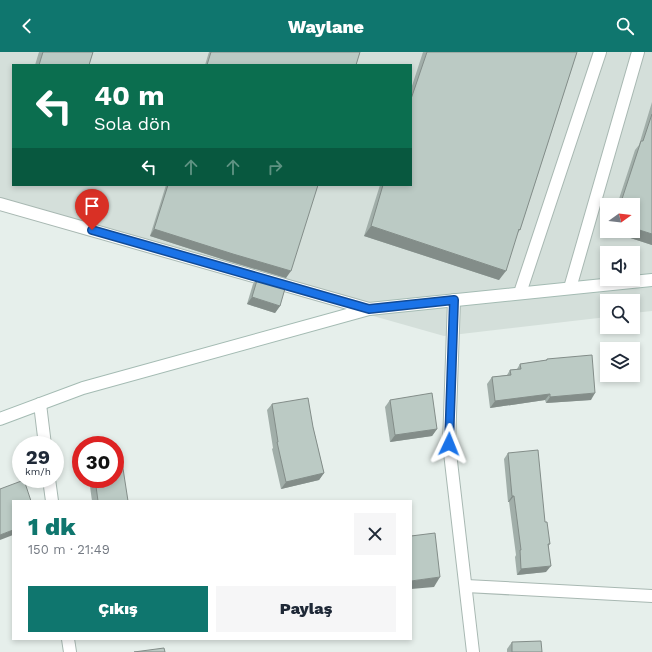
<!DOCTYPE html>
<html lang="tr">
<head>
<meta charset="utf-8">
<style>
  body { margin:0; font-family:"Work Sans",sans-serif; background:#f6f6f7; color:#1f2937; height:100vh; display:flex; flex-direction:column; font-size:15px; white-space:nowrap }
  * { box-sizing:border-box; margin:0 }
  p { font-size:13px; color:#747a83 }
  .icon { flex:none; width:22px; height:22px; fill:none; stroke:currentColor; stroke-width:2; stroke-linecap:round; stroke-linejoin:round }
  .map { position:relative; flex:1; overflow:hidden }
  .sheet { position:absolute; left:12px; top:448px; width:400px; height:140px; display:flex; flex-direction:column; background:#fff; border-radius:0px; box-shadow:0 2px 6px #0003 }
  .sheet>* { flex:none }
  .top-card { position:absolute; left:12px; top:12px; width:400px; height:122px; border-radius:0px; box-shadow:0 2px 6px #0003; background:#0b6e4f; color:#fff; overflow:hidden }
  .needle { width:26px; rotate:75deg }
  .controls { position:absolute; left:600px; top:146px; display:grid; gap:8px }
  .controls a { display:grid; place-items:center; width:40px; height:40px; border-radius:0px; background:#fff; box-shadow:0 2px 6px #0003; font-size:20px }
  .speed { position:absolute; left:12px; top:384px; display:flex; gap:8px; font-size:20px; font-weight:700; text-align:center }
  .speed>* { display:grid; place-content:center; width:52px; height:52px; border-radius:50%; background:#fff; box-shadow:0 2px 6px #0003; line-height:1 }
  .speed small { font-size:10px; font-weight:400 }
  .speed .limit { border:6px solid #d22; background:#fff; color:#111 }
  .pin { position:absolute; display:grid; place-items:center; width:34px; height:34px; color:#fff; margin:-41px -17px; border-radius:50% 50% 50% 0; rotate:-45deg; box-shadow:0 0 4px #0007 }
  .pin .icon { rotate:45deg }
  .me { position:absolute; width:44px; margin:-22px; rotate:2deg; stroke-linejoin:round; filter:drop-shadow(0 0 3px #0008) }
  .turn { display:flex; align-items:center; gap:14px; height:84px; padding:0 16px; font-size:18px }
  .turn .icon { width:52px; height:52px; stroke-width:2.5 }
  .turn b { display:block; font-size:28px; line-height:34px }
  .lanes { display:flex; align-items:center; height:38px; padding:0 16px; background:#0003; justify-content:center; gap:20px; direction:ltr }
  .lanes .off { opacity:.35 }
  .round { display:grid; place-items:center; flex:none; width:42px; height:42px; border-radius:0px; background:#f6f6f7 }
  .headline { display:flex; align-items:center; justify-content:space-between; height:68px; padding:0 16px }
  h1 { font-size:24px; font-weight:800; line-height:30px; color:#0f766e }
  .primary-button { display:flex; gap:8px; margin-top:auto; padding:8px 16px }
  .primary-button a { flex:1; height:46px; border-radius:0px; background:#0f766e; color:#fff; font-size:16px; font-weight:800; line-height:46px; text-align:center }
  .primary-button a+a { background:#f6f6f7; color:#1f2937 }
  header { display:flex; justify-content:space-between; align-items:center; height:52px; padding:0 16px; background:#0f766e; color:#fff; font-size:18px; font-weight:800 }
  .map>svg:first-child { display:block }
  .built { fill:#d4dfda; fill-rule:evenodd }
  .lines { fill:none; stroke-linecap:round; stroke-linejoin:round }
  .lane-casing { stroke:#a8b8b2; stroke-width:14 }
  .street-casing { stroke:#a8b8b2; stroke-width:14 }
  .secondary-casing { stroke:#a4bbb3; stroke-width:14 }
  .lane { stroke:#fff; stroke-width:12 }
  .street { stroke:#fff; stroke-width:12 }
  .secondary { stroke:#fff; stroke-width:12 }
  .wall { fill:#a1aea9 }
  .shaded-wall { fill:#838d89 }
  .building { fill:#bbcac4; stroke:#838d89 }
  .route-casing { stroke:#114b97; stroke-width:10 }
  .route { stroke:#1a73e8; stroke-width:7 }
</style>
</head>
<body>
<header><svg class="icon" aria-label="back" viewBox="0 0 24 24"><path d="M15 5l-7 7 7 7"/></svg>Waylane<svg class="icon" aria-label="search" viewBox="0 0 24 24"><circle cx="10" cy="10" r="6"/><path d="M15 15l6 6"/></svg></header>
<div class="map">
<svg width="652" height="600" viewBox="0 0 652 600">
  <rect width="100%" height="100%" fill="#e6efeb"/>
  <path class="built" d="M0 0H652V259L633 261V249H607V265L444 284 90 184V185L58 175 0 158ZM13 13H411V133H13ZM607 153H633V179H607ZM607 201H633V227H607Z"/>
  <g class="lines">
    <g class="lane-casing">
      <g id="lane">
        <polyline points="0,152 369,257"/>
        <polyline points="570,236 638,0"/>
        <polyline points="520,241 600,0"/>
      </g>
    </g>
    <g class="street-casing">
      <g id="street">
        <polyline points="454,248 449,392 473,600"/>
        <polyline points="40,352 45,393"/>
        <polyline points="49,427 52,449"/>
        <polyline points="466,534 652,544"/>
        <polyline points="68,587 70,600"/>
      </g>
    </g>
    <g class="secondary-casing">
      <polyline id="secondary" points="0,367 83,336 369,257 652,228"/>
    </g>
    <use href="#lane" class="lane"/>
    <use href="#street" class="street"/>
    <use href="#secondary" class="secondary"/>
  </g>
  <g class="wall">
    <polygon points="39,0 93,0 89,13 35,13"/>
    <polygon points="209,0 360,0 356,13 205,13"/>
    <polygon points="423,0 577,0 520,178 517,182 499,228 364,184 380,133 411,133 411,37"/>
    <polygon points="652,50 652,193 609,179 633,179 633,153 617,153 635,98 639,93"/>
    <polygon points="166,133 318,133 286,226 228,209 150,184"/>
    <polygon points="258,225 280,254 275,261 247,252 253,232"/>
    <polygon points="547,307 591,348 546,351 545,348 490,356 487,332 492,325 507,323 510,318 517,317 520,312 546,308"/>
    <polygon points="390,348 437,377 432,384 390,390 385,355"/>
    <polygon points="272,352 313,375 324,421 319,428 281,437 272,397 273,396 267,358"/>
    <polygon points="508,401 545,470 550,492 549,493 546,520 517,523 515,505 516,503 509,450 508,450 504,407"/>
    <polygon points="89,427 115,427 128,449 92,449"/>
    <polygon points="512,590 542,600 507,600 507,597"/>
  </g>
  <g class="shaded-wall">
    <polygon points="371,174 506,219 499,228 364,184"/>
    <polygon points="633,176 652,182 652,193 609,179 633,179"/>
    <polygon points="154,177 291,219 286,226 228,209 150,184"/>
    <polygon points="252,245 280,254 275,261 247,252"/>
    <polygon points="595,341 591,348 546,351 550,345"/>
    <polygon points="550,342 545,348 490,356 495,349"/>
    <polygon points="437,377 432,384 390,390 395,383"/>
    <polygon points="324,421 319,428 281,437 286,430"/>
    <polygon points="512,444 514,444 509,450 508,450"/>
    <polygon points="13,478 13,483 0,488 0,483"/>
    <polygon points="551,514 546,520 517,523 521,517"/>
    <polygon points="440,525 434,535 411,537 411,529"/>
  </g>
  <g class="building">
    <polygon points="43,0 93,0 89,13 39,13"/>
    <polygon points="211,0 360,0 356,13 207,13"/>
    <polygon points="427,0 577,0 520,178 519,177 506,219 371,174 383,133 411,133 411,47"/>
    <polygon points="652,62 652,182 633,176 633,153 620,153 641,89 643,89"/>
    <polygon points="168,133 318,133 291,219 233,202 154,177"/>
    <polygon points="258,225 286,233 280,254 252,245"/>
    <polygon points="592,303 595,341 550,345 550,342 495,349 492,325 511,323 510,318 521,317 520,312 547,308 547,307"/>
    <polygon points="432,341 437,377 395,383 390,348"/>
    <polygon points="308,346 313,375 324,421 286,430 277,390 278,390 272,352"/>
    <polygon points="538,398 545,470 547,470 550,492 548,492 551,514 521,517 520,498 521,498 514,444 512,444 508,401"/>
    <polygon points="122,410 128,449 98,449 95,427 115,427 115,411"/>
    <polygon points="24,428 31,449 13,449 13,478 0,483 0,437"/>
    <polygon points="435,481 440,525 411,529 411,484"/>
    <polygon points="541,589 542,600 512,600 512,590"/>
    <polygon points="164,596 165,600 134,600"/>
  </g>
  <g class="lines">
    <g class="route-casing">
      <polyline id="route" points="92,178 369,257 454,248 449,392"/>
    </g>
    <use href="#route" class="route"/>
  </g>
</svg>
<div class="controls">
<a><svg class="needle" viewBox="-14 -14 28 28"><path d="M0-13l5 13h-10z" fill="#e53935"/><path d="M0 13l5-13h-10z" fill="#747a83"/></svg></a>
<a><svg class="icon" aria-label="sound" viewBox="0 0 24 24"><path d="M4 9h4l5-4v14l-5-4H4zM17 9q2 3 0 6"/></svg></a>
<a><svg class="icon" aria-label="search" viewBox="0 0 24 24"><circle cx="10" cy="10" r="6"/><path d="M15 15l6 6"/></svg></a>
<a><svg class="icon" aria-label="layers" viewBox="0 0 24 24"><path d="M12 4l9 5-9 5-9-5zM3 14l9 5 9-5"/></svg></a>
</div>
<div class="speed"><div>29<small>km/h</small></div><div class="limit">30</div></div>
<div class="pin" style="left:92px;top:178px;background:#d93025"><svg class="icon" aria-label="arrive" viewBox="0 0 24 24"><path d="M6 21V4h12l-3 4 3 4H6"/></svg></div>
<svg class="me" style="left:449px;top:392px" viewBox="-20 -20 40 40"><path d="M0-17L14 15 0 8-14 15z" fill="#1a73e8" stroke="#fff" stroke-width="4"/></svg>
<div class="top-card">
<div class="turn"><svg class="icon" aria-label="left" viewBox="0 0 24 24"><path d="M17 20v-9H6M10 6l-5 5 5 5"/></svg><div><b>40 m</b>Sola dön</div></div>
<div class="lanes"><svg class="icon" aria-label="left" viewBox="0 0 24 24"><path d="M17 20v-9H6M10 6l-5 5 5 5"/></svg><svg class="icon off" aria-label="ahead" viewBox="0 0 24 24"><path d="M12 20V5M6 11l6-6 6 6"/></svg><svg class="icon off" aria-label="ahead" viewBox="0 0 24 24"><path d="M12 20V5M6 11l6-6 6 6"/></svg><svg class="icon off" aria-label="right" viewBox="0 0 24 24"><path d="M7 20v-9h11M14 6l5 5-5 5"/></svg></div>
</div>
<section class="sheet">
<div class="headline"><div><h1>1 dk</h1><p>150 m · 21:49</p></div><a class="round"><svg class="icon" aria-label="close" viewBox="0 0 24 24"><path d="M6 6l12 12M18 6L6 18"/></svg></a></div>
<div class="primary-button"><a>Çıkış</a><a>Paylaş</a></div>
</section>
</div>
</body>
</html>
